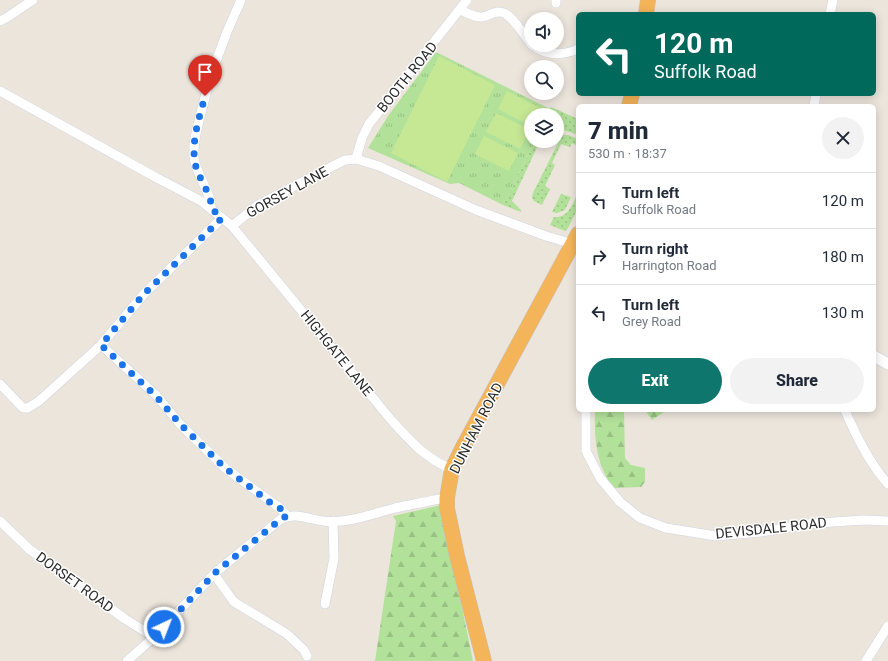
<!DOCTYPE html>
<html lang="en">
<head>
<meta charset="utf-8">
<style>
  body { margin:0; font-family:Roboto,sans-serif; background:#f2f2f3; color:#1f2937; height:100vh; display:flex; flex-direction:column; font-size:15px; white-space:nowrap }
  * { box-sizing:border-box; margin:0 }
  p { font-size:13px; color:#747a83 }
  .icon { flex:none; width:22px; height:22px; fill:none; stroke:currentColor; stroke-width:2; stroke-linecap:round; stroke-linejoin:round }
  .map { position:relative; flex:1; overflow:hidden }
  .drawer { position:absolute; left:576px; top:104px; width:300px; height:308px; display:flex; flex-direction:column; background:#fff; border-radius:6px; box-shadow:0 2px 10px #0003 }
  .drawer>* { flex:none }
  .top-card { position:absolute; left:576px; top:12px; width:300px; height:84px; border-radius:6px; box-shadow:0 2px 10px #0003; background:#00695c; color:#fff; overflow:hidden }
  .buttons { position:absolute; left:524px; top:12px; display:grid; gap:8px }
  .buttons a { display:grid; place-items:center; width:40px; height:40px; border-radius:50%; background:#fff; box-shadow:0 2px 10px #0003; font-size:20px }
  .pin { position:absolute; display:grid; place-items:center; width:34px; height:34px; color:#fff; margin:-41px -17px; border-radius:50% 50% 50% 0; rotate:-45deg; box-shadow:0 0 4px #0007 }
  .pin .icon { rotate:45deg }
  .me { position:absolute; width:44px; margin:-22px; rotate:43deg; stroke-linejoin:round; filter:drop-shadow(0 0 3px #0008) }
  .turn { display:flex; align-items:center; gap:14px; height:84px; padding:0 12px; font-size:18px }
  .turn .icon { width:52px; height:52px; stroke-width:2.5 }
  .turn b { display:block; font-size:28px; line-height:34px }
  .round { display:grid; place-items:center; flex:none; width:42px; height:42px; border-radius:21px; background:#f2f2f3 }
  .overview { display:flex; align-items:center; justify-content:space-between; height:68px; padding:0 12px }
  h1 { font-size:24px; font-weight:800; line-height:30px }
  .primary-button { display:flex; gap:8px; margin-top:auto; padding:8px 12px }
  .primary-button a { flex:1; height:46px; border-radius:24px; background:#0f766e; color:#fff; font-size:16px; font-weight:800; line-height:46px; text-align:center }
  .primary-button a+a { background:#f2f2f3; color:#1f2937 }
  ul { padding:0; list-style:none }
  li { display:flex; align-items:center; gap:12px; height:56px; padding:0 12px; border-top:1px solid #e0e1e3 }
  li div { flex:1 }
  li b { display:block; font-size:15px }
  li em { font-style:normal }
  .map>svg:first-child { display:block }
  .grass { fill:url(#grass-dots) }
  .forest { fill:url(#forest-firs) }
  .park { fill:url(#park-tufts) }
  .pitch { fill:#c6e895 }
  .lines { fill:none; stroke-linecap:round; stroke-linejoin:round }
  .minor-casing { stroke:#d1d4e2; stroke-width:10 }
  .tertiary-casing { stroke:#d1d4e2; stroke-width:12 }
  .trunk-casing { stroke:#c3c3c3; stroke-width:16 }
  .minor { stroke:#fff; stroke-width:9 }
  .tertiary { stroke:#fff; stroke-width:11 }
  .trunk { stroke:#f4b45a; stroke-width:15 }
  .route { stroke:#1a73e8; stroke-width:7; stroke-dasharray:0 12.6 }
  .labels { text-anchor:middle; stroke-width:3; stroke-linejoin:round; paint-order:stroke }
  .street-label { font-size:14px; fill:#2a2a2a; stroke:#fff }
</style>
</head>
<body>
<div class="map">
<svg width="888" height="661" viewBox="0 0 888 661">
  <defs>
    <pattern id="grass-dots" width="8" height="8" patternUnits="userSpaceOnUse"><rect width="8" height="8" fill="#b2e199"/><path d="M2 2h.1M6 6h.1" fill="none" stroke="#99c184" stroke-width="1.8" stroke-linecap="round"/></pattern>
    <pattern id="forest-firs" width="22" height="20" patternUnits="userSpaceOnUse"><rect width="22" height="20" fill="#b2e199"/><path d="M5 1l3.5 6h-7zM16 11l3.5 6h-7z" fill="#99c184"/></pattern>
    <pattern id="park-tufts" width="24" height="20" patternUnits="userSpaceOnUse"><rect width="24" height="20" fill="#b2e199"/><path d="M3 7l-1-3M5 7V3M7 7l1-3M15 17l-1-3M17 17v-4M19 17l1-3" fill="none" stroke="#99c184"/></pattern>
  </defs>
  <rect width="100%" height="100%" fill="#ece5dc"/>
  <g class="grass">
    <polygon points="551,107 578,119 578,134 576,134 557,128 557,115 547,115"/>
    <polygon points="562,135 568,135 578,139 578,146 572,143 570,147 561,144 552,163 555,165 545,186 550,189 542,205 534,201 532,198 533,193"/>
    <polygon points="535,141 540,141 512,201 521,210 521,212 503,205"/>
    <path d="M578 192V208L568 228 565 231 550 225 554 217C569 218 573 203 578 192Z"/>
    <polygon points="561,194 571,197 565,210 557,213 552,212"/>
  </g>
  <g class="forest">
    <path d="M595 410H624L625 458 631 465 645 468V482L641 487 614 488C596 467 594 436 595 410Z"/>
    <polygon points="645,410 667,410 652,420"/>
    <polygon points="441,505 473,661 375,661 396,521 393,516"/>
  </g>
  <polygon class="park" points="436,52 550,109 547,115 531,115 531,141 535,141 503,205 459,183 450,184 368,148 388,116"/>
  <g class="pitch">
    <polygon points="439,56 495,85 447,182 391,153"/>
    <polygon points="507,91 541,108 537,115 531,115 531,126 498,109"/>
    <polygon points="496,113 530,130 520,149 486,132"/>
    <polygon points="484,136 518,153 509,171 475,154"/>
  </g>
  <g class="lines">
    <g class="minor-casing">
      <g id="minor">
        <polyline points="556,3 556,0"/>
        <path d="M460 10C466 12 474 17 481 17 489 17 495 9 504 13 514 18 524 35 531 44"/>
        <polyline points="830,14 833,0"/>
        <polyline points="0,21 6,18 33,0"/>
        <path d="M532 45C547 56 562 56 578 49"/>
        <path d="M0 91 157 178 201 201 232 226 392 421C410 441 427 460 452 469"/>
        <polyline points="814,106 816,94"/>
        <polyline points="356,159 362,138 369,124 467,0"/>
        <path d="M211 208C213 197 195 172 194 157 193 144 196 133 199 121 208 81 224 36 241 0"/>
        <polyline points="232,226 258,205 331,167 345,160 356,159 379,166 476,210 546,236 573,244"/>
        <polyline points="101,345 156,395 180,424 225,468 281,509 287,516"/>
        <polyline points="0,384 23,408 28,408 39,401 101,345 144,294 222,218"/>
        <polyline points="586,410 586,451 600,478 620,502 640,518 666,528 716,536 761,532 806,524 863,520 888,521"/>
        <path d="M845 410C856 436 869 463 888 484"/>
        <polyline points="0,521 29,549 125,619 154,637"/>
        <polyline points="214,574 234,602 287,634 304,650 307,656"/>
        <polyline points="325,604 334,558 333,521"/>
        <path d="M127 661 154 637 216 572 281 519C295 512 308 519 323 521 347 524 372 514 395 508 408 505 421 503 434 500L447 498"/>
        <polyline points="866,661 888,626"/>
      </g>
    </g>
    <g class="tertiary-casing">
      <polyline id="tertiary" points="874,356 888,364"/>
    </g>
    <g class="trunk-casing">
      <g id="trunk">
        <polyline points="646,14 648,0"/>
        <polyline points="629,106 632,94"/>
        <polyline points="484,661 457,556 447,508 447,498 452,469 463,447 578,234"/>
      </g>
    </g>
    <use href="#minor" class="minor"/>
    <use href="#tertiary" class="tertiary"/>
    <use href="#trunk" class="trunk"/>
  </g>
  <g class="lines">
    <path class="route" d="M164 627 216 572 281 519 287 516 281 509 271 503 225 468 180 424 156 396 101 345 144 294 222 218 211 208C213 197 199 179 196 167 190 144 199 119 205 96"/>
  </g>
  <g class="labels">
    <g class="street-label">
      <text transform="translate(407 77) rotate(-51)" y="5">BOOTH ROAD</text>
      <text transform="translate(287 192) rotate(-29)" y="5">GORSEY LANE</text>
      <text transform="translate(337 353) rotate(51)" y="5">HIGHGATE LANE</text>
      <text transform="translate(476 428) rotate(-63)" y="5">DUNHAM ROAD</text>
      <text transform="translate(771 528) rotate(-6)" y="5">DEVISDALE ROAD</text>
      <text transform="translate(75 582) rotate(36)" y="5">DORSET ROAD</text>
    </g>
  </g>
</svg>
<div class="buttons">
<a><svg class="icon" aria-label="sound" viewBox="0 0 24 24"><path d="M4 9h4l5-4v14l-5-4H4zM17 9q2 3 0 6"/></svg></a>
<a><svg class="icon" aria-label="search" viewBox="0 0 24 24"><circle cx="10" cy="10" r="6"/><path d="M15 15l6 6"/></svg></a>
<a><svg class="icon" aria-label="layers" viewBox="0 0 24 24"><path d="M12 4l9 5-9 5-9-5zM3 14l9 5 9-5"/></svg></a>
</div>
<div class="pin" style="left:205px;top:96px;background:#d93025"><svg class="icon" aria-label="arrive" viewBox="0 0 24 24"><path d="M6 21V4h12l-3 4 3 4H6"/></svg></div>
<svg class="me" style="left:164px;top:627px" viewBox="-20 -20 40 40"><circle r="17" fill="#1a73e8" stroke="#fff" stroke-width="3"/><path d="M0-11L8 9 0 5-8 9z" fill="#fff"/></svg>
<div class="top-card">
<div class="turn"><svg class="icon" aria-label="left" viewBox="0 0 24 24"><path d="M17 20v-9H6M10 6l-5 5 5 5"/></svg><div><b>120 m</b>Suffolk Road</div></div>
</div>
<section class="drawer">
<div class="overview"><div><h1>7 min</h1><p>530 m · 18:37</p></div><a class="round"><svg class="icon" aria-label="close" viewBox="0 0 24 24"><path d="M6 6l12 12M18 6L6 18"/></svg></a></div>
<ul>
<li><svg class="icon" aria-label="left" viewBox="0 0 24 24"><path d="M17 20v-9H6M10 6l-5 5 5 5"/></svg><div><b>Turn left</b><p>Suffolk Road</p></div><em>120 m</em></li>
<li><svg class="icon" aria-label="right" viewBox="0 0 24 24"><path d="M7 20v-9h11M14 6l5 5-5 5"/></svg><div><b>Turn right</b><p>Harrington Road</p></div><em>180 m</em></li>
<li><svg class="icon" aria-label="left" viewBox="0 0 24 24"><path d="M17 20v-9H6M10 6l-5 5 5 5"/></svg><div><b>Turn left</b><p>Grey Road</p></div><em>130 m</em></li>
</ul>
<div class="primary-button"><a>Exit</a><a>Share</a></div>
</section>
</div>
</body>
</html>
